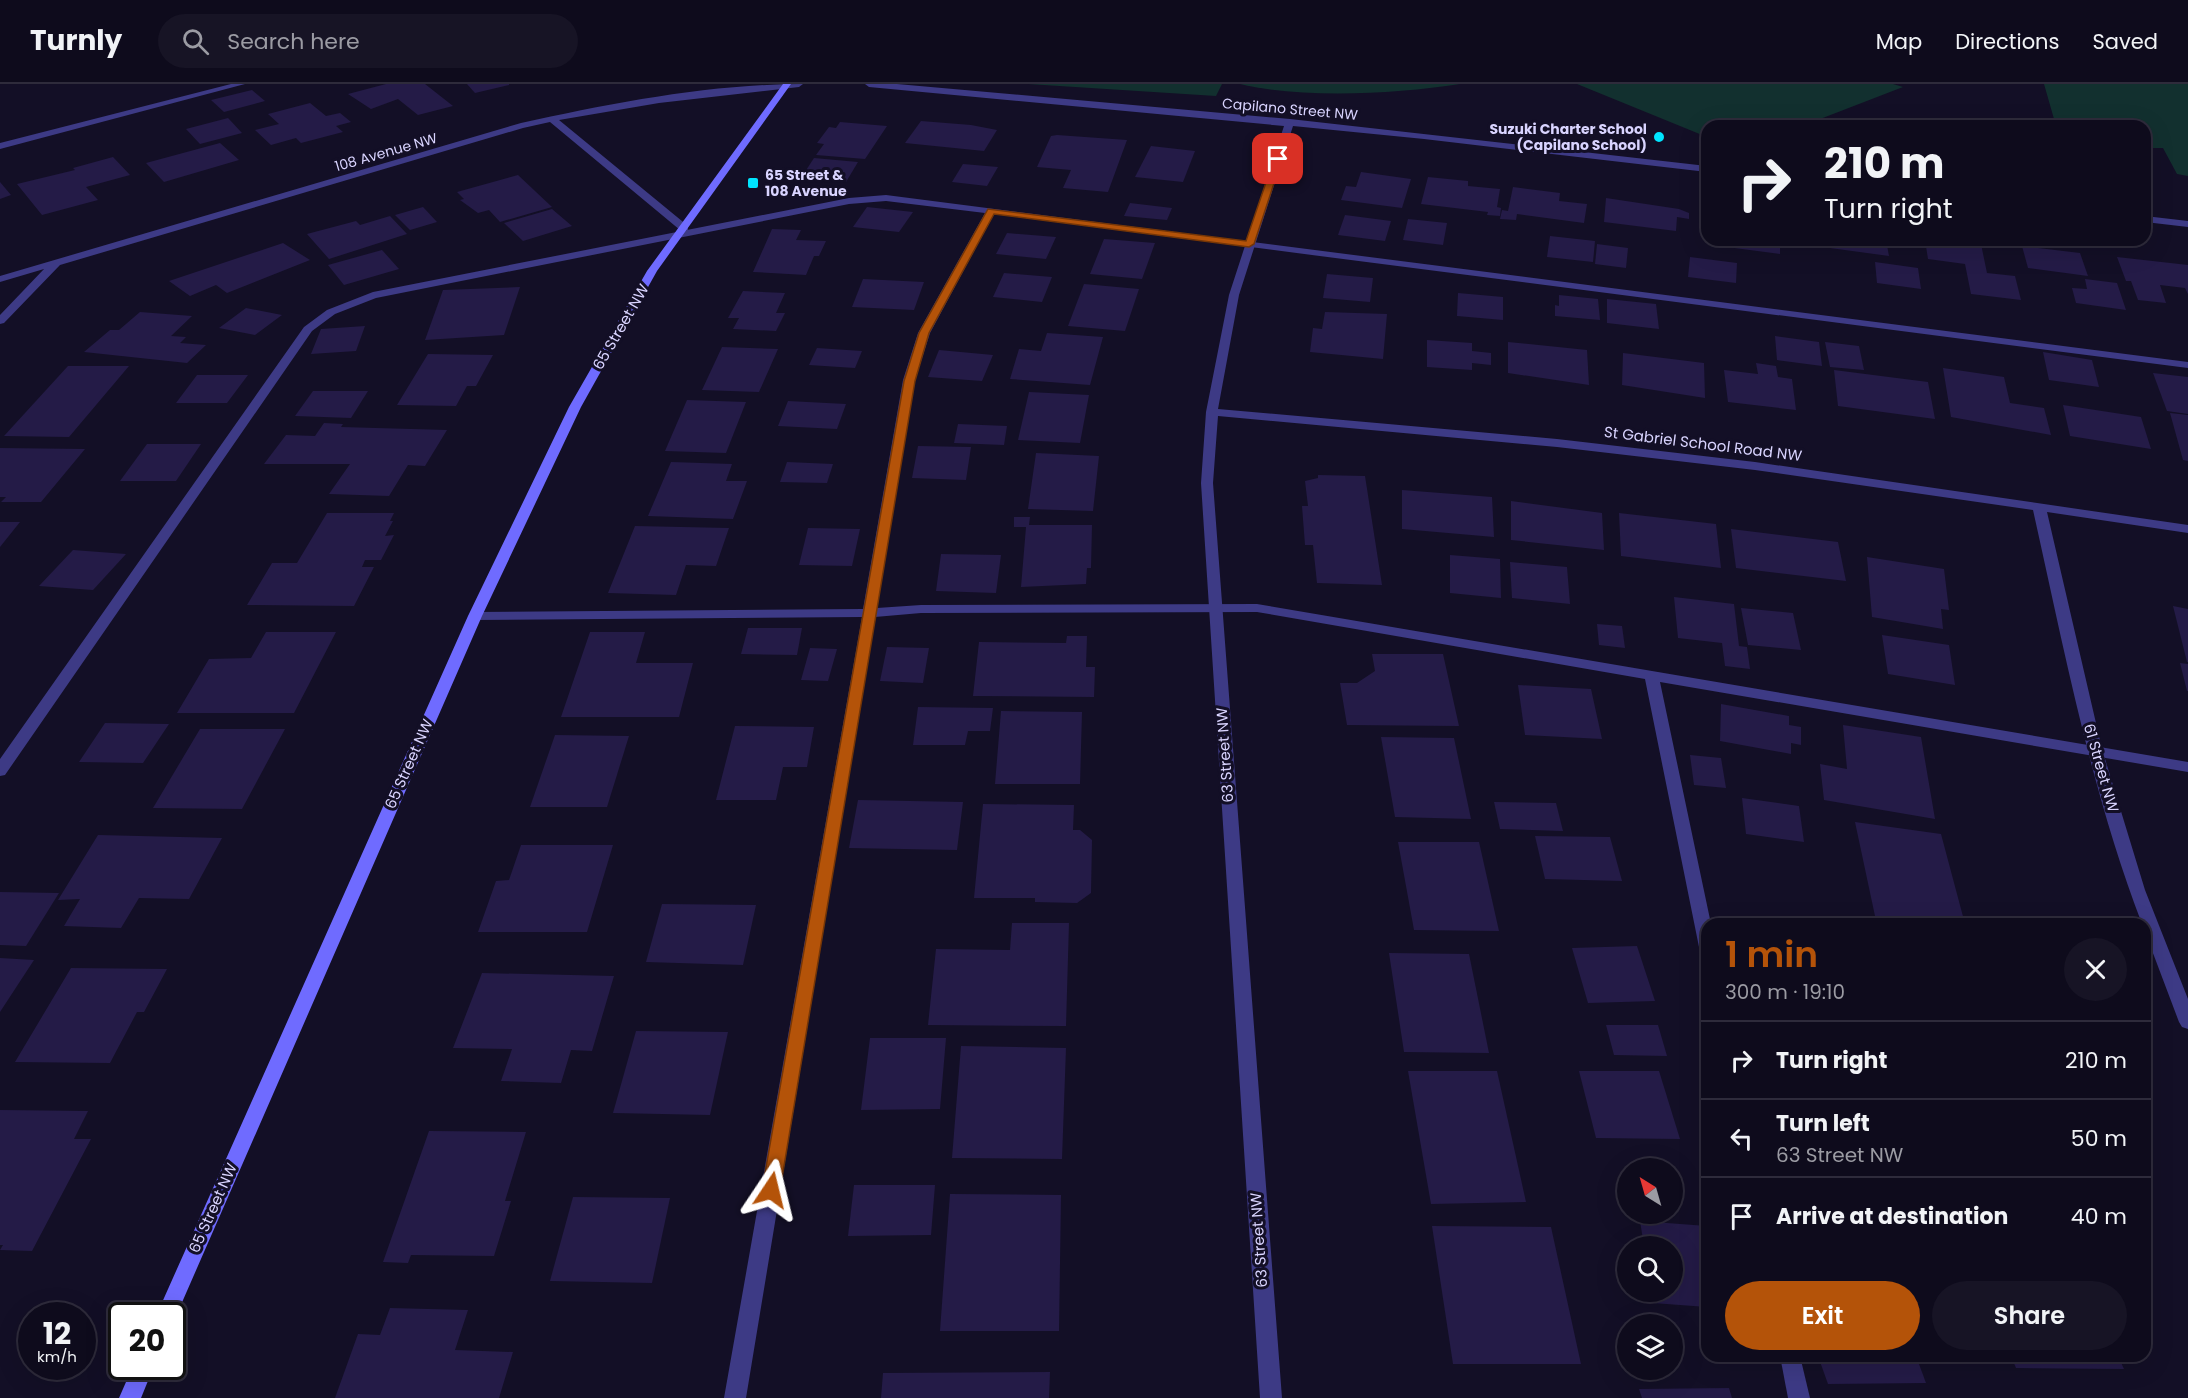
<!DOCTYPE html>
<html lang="en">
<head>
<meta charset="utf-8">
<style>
  body { margin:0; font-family:Poppins,sans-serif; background:#171425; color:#f1f3f6; height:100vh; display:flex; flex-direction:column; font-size:22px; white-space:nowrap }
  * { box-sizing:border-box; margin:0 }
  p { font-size:20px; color:#9b9ba3 }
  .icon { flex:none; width:33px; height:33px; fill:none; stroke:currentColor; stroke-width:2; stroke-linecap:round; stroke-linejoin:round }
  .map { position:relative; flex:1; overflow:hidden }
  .panel { position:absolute; left:1701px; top:834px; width:450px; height:444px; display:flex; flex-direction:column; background:#0e0b1c; border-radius:18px; box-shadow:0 6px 24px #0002,0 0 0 2px #2e2b3b }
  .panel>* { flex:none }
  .hud { position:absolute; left:1701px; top:36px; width:450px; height:126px; border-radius:18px; box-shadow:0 6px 24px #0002,0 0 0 2px #2e2b3b; background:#0e0b1c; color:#f1f3f6; overflow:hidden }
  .needle { width:39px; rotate:323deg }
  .controls { position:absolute; left:1617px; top:1074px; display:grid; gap:12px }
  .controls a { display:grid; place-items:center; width:66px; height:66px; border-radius:50%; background:#0e0b1c; box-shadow:0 6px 24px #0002,0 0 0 2px #2e2b3b; font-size:30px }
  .speed { position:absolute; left:18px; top:1218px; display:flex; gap:12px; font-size:30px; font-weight:700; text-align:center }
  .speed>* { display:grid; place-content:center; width:78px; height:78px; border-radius:50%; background:#0e0b1c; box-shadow:0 6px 24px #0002,0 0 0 2px #2e2b3b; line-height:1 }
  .speed small { font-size:15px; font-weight:400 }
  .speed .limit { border:3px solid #111; border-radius:9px; background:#fff; color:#111 }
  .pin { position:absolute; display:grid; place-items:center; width:51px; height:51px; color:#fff; margin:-26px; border-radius:12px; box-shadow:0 3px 9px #0006 }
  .me { position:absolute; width:66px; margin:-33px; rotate:10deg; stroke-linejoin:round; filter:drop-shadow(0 0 4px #0008) }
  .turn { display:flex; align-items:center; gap:21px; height:126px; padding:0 24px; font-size:27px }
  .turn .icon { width:78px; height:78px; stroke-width:2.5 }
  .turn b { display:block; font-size:42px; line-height:51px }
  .round { display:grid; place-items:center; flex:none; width:63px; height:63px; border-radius:32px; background:#171425 }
  .head { display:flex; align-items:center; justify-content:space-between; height:102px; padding:0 24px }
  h1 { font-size:36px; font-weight:600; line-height:45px; color:#b45309 }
  .cta { display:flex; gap:12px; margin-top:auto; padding:12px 24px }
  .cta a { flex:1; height:69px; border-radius:36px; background:#b45309; color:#fff; font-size:24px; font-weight:600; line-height:69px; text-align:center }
  .cta a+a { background:#171425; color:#f1f3f6 }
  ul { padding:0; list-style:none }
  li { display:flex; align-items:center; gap:18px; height:78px; padding:0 24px; border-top:2px solid #2e2b3b }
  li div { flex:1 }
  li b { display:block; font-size:22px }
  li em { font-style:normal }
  header { display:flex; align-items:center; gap:36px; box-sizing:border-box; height:84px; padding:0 30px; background:#0e0b1c; border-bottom:2px solid #2e2b3b }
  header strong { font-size:28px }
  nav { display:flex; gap:33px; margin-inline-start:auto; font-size:21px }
  .search { width:420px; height:54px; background:#171425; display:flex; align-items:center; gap:15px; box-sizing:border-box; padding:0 21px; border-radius:33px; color:#9b9ba3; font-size:22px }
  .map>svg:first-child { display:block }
  .green { fill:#12302f }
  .building { fill:#241b47 }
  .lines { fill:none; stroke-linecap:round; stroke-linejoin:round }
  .lane { fill:#3d3a85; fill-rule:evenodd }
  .street { fill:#3d3a85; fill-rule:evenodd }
  .secondary { fill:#6f6bff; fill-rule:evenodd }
  .route { fill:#b45309; stroke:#753606; stroke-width:1.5 }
  .poi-dot { fill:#00e5ff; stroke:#130f26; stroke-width:2 }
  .labels { text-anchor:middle; stroke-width:6; stroke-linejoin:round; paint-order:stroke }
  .far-street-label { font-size:14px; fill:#d9d4ff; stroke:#130f26 }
  .far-poi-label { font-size:14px; font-weight:bold; fill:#d9d4ff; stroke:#130f26; text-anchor:end }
  .street-label { font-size:15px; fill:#d9d4ff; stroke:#130f26 }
</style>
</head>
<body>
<header>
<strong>Turnly</strong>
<div class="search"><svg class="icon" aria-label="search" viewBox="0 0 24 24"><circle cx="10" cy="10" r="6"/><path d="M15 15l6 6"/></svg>Search here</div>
<nav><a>Map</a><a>Directions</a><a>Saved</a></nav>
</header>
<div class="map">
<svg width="2188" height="1314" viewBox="0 0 2188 1314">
  <rect width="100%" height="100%" fill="#130f26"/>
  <g class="green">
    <polygon points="1028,0 1222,0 1216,12"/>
    <path d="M1240 0H1460C1395 10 1303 15 1240 0Z"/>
    <polygon points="1577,0 1893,0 1903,3 1802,42 1707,42 1707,53"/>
    <polygon points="2044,0 2188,0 2188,92 2177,90 2163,64 2145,64 2145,42 2056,42"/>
  </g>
  <g class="building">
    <polygon points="386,0 425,0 453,22 418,31 398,15 371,25 348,10"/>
    <polygon points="467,0 509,0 509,1 475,9"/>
    <polygon points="252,6 265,17 224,28 211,16"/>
    <polygon points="310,19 326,32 340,29 351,38 336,42 343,48 301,59 296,54 271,61 255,46 279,40 268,30"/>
    <polygon points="228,34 242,49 200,60 186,45"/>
    <polygon points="921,37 971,41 997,46 984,67 905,59"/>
    <polygon points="840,38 887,42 865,75 816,71 824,60 817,59 829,43 836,44"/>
    <polygon points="1057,51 1127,56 1108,108 1063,104 1071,86 1037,83 1051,52"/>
    <polygon points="220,59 239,76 164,98 146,79"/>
    <polygon points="1151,62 1195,67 1183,98 1135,93"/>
    <polygon points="113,73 130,91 86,103 98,116 42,131 17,100 75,86 73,84"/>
    <polygon points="814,74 858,78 846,98 801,94"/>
    <polygon points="963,80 998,83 987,102 952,98"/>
    <polygon points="1361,88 1411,95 1402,124 1341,116 1346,102 1356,103"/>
    <polygon points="518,91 552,123 500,138 489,126 478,129 460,116 464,115 457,108"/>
    <polygon points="1428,93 1468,97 1468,102 1500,105 1497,123 1501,124 1500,132 1487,131 1488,128 1421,120"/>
    <polygon points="0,98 11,111 0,115"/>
    <polygon points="1513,103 1560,109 1559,117 1587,120 1584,139 1517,130 1516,136 1500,135 1502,126 1508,127"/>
    <polygon points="1606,114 1679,125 1689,129 1689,135 1677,133 1676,147 1604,138"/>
    <polygon points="1130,119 1172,124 1167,136 1124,132"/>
    <polygon points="423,123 437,138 410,146 395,131"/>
    <polygon points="867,123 913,128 899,148 853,143"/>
    <polygon points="552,125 572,142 523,157 504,139"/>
    <polygon points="1345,131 1391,137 1385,157 1338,151"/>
    <polygon points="390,132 407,150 329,175 307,150 356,137 360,141"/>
    <polygon points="1408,135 1447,139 1443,161 1403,156"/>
    <polygon points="772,145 801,146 796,156 826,157 819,172 814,172 806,191 753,188"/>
    <polygon points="1007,149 1056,153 1046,175 996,170"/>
    <polygon points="1550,152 1595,157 1593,178 1547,173"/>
    <polygon points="1104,155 1155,159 1142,195 1090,190"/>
    <polygon points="1728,156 1780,156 1780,170 1727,163"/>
    <polygon points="1829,156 1886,156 1889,172 1830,164"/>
    <polygon points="1925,156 1981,160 1987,189 2015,192 2021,216 1971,210 1965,180 1928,175"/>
    <polygon points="283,159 310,176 227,209 216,201 190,212 169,197"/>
    <polygon points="1597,160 1628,164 1626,184 1595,180"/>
    <polygon points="2022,162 2080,169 2088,192 2028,184"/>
    <polygon points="382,166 399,185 344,201 328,181"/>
    <polygon points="1690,173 1737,179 1736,199 1688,193"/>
    <polygon points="2117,173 2188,181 2188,210 2185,204 2160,201 2166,219 2138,216 2131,197 2126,197"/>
    <polygon points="1875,178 1918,184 1921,205 1877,199"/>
    <polygon points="1004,189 1052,193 1042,218 993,213"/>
    <polygon points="1327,190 1373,194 1370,218 1323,214"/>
    <polygon points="863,195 924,198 914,226 852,223"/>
    <polygon points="2085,195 2117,199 2126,226 2076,219 2072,204 2087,205"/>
    <polygon points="1084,200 1139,205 1125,247 1068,242"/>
    <polygon points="520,203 504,251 425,256 443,206"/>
    <polygon points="743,207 785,209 776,229 785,229 776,247 733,245 739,234 728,234"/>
    <polygon points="1458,209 1503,213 1503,236 1457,232"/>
    <polygon points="1559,211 1598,215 1600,236 1555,232 1555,221 1559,222"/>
    <polygon points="1607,215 1656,220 1659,245 1607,239"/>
    <polygon points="246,224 282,231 255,251 219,244"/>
    <polygon points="140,228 192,232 171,252 186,253 180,259 206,261 187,279 84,268 110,246 119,246"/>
    <polygon points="1325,228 1387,230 1383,275 1310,268 1313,244 1322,245"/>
    <polygon points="365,242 356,267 311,270 321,245"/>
    <polygon points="1047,249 1103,253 1090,301 1010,295 1019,265 1041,267"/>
    <polygon points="1775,252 1819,258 1822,282 1777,276"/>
    <polygon points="1427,256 1472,259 1472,267 1491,269 1491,281 1472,279 1472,286 1427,283"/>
    <polygon points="1508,258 1587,266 1589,301 1508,289"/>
    <polygon points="1825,258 1859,262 1864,286 1830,283"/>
    <polygon points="722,263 778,265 759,308 702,306"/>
    <polygon points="817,264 862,267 855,284 809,281"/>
    <polygon points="939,266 993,271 982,297 928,293"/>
    <polygon points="2043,268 2092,276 2099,303 2049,296"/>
    <polygon points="1623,269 1704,279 1705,314 1622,301"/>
    <polygon points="428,270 493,271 476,302 467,302 456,322 397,321"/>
    <polygon points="1756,279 1776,282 1778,293 1792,295 1796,326 1728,318 1724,286 1758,290"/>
    <polygon points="68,282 129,282 69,353 4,352"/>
    <polygon points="1943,284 2004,293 2010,319 2044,324 2051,351 1951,333"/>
    <polygon points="1834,286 1928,298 1935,335 1838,322"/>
    <polygon points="2153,289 2188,293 2188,330 2167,327"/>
    <polygon points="197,291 248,291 227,319 176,319"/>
    <polygon points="313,307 368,307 351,334 295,332"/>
    <polygon points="1029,308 1089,311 1080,359 1018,356"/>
    <polygon points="687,316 746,318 726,369 665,367"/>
    <polygon points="788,317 846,320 837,345 778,342"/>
    <polygon points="2063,321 2141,333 2151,365 2070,352"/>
    <polygon points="2170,329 2188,331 2188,377 2183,376"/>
    <polygon points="324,339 343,340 341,343 447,346 425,382 408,381 389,412 329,410 350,380 264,380 286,351 315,352"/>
    <polygon points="958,340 1007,342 1004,361 954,359"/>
    <polygon points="147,360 201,360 176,397 120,397"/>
    <polygon points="918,362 971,363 966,396 912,394"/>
    <polygon points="0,364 85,365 41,418 1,418 6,413 0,413"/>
    <polygon points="1036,369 1099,372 1093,427 1028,425"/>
    <polygon points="671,378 732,380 726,397 747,397 733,435 648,432"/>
    <polygon points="787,378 833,380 827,399 780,398"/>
    <polygon points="1318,391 1365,392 1382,501 1317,499 1313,461 1305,461 1302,422 1308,422 1305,397 1318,394"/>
    <polygon points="1402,406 1492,413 1494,453 1402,445"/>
    <polygon points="1511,417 1602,429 1604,466 1511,456"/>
    <polygon points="327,429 394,429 390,437 393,437 385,452 394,451 381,476 365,476 362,483 374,483 354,522 247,521 272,479 297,479"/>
    <polygon points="1619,429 1716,440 1721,484 1621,472"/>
    <polygon points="1014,433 1030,433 1029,441 1092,441 1091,484 1087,484 1086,500 1021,503 1026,443 1014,443"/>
    <polygon points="0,438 20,438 0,463"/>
    <polygon points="635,442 729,444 716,482 686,481 676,511 608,509"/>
    <polygon points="808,444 860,445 852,482 799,481"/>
    <polygon points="1731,445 1838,458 1846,497 1736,484"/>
    <polygon points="73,466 126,470 93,506 39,502"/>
    <polygon points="941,470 1001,471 996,509 936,507"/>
    <polygon points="1450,471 1500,475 1501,514 1450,509"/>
    <polygon points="1867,473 1944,485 1949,526 1941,525 1943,545 1872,533"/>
    <polygon points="1510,478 1567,483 1570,520 1512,514"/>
    <polygon points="1674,513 1734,520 1739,562 1747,563 1750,585 1725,582 1722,559 1678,554"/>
    <polygon points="2173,522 2188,525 2188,578 2187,578"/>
    <polygon points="1741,524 1793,529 1801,566 1748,561"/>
    <polygon points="1597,540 1622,542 1625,564 1599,561"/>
    <polygon points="748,544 802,544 797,571 741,570"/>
    <polygon points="266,548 336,548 294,629 177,629 209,575 251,574"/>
    <polygon points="590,548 645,548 636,579 693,579 679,633 561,633"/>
    <polygon points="1882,551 1949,561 1955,601 1888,590"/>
    <polygon points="1067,552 1087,552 1086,583 1095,583 1094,613 973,612 979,558 1066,559"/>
    <polygon points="887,563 929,564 923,599 880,597"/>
    <polygon points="810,564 837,565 828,597 801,596"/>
    <polygon points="1372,570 1443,570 1459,642 1347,641 1340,599 1357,599 1375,587"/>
    <polygon points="2180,579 2188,580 2188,607 2187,607"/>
    <polygon points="1518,601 1591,605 1602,655 1525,651"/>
    <polygon points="1721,620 1789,632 1789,641 1801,643 1801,661 1791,659 1791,670 1720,657"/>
    <polygon points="918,623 993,624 990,647 968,647 965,661 913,661"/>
    <polygon points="1001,627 1082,628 1080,700 995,700"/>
    <polygon points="105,639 169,640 143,679 79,678"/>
    <polygon points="1843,641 1921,653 1935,735 1824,716 1820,680 1847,685"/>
    <polygon points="735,642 814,643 807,683 783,683 776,716 716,716"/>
    <polygon points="200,645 285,645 242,725 153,724"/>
    <polygon points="555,651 629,652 607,723 530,723"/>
    <polygon points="1381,653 1454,654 1471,735 1395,733"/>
    <polygon points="1690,671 1721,674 1726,704 1694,701"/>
    <polygon points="1742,714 1799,722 1804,758 1746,750"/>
    <polygon points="858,716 963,718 957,766 849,764"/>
    <polygon points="1494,718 1556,719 1563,747 1500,745"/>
    <polygon points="983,720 1074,721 1073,746 1080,746 1092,756 1091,809 1077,819 1035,818 1035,814 974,814"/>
    <polygon points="1855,738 1941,750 1965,840 1934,840 1875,832"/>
    <polygon points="98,751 222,754 189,815 139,814 121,844 64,842 80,815 58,816"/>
    <polygon points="1535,752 1610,753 1622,797 1545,795"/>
    <polygon points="1398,758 1479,758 1499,847 1414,846"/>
    <polygon points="521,761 613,761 587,848 478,848 496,797 509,796"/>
    <polygon points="0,808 59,809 26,862 0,861"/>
    <polygon points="662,820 756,821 743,881 646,878"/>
    <polygon points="1012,839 1069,839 1066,942 928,941 936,865 1010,866"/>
    <polygon points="1637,862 1655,917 1588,919 1572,864"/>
    <polygon points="1389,869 1469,870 1489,969 1404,968"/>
    <polygon points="0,874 34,876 0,928"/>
    <polygon points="71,884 167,885 144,928 137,928 110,979 15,978"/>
    <polygon points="482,889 614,892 592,967 571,966 561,999 501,997 512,965 453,964"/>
    <polygon points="1606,941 1658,941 1667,972 1614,971"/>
    <polygon points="636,947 728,948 710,1031 613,1029"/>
    <polygon points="870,954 946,954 940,1025 861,1026"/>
    <polygon points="961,962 1066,964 1062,1075 952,1074"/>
    <polygon points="1408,987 1497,987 1526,1118 1431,1120"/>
    <polygon points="1579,987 1659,987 1680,1055 1596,1054"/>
    <polygon points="0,1026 88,1027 74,1055 91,1055 32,1167 0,1166 3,1161 0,1161"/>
    <polygon points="429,1047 526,1048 505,1117 511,1117 494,1172 411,1171 408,1179 383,1178"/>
    <polygon points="854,1101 935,1101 931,1151 848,1152"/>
    <polygon points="950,1110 1061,1111 1059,1247 940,1247"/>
    <polygon points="573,1113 670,1114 652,1199 550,1197"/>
    <polygon points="1640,1137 1707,1142 1707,1223 1653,1219 1652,1208 1672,1208 1672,1162 1644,1162"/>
    <polygon points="1432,1142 1551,1143 1581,1280 1453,1280"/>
    <polygon points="390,1224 468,1226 455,1266 513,1268 499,1314 335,1314 358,1250 380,1251"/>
    <polygon points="1818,1272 1916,1272 1926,1299 1828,1300"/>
    <polygon points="2011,1272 2118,1272 2124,1285 2016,1284"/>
    <polygon points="1050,1288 1049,1314 881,1314 883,1289"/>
    <polygon points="1729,1304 1732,1314 1642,1314 1639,1305"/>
  </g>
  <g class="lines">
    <g class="lane">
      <polygon points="231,0 245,0 0,65 0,59"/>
      <polygon points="886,111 2188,278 2188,284 994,130 930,249 915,296 877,524 921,521 1257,520 2188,678 2188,688 1660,598 1711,840 1707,840 1707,870 1701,868 1699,863 1645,595 1257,528 921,529 875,533 746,1314 724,1314 862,533 475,536 468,532 475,528 863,525 903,296 918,249 985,129 886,117 849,120 376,214 335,230 312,247 5,691 0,692 0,675 304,243 327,226 373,208 849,114"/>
      <polygon points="1780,1272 1800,1272 1810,1314 1788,1314"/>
    </g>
    <g class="street">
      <path d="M803 0 799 3 659 19 559 36 688 142V146H680L550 38 523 44 60 181 4 239 0 240V231L44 185 0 198V192L521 39C613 19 709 0 803 0Z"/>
      <path d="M865 0H897L1290 35 1707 82V88L1424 55 1293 42 1239 211 1218 325 1557 355 1755 378 2188 441V449L2047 428 2102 665 2145 806 2188 915V945L2182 943 2179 938 2145 848V840H2142C2091 707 2064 565 2033 426L1755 386 1557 363 1218 332 1213 399 1282 1314H1260L1201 399 1206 328 1229 211 1284 42 869 3Z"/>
      <polygon points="2145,132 2188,137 2188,143 2145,138"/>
    </g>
    <g class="secondary">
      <polygon points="783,0 791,0 657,187 581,323 482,532 173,1239 172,1232 156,1232 468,532 569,323 647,187"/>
      <polygon points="133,1282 154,1282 141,1314 119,1314"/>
    </g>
  </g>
  <polygon class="route" points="1278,73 1282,75 1254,160 1249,163 994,130 929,249 915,297 780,1106 777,1112 771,1114 765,1112 762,1106 904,297 919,249 988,125 1246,157 1274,75"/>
  <g class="poi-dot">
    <circle cx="1659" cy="53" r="6"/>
    <rect x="747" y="93" width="12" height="12" rx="3"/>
  </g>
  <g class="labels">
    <g class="far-street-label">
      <text transform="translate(1290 25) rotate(5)" y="5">Capilano Street NW</text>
      <text transform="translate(386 68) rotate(-16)" y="5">108 Avenue NW</text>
    </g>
    <g class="far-poi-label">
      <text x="1647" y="50">Suzuki Charter School<tspan x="1647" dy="16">(Capilano School)</tspan></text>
      <text x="765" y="96" text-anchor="start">65 Street &amp;<tspan x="765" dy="16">108 Avenue</tspan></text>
    </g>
    <g class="street-label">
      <text transform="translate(621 243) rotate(-60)" y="5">65 Street NW</text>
      <text transform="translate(1703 360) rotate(7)" y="5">St Gabriel School Road NW</text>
      <text transform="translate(1225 671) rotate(-94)" y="5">63 Street NW</text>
      <text transform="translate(409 680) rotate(-66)" y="5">65 Street NW</text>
      <text transform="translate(2101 684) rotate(74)" y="5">61 Street NW</text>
      <text transform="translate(213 1124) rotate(-66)" y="5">65 Street NW</text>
      <text transform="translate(1259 1156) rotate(-94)" y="5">63 Street NW</text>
    </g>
  </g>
</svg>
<div class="controls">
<a><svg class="needle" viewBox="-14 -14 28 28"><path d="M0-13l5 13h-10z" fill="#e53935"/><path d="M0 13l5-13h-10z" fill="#9b9ba3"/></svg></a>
<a><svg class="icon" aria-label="search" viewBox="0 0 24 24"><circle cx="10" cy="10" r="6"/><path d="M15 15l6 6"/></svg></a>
<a><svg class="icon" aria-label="layers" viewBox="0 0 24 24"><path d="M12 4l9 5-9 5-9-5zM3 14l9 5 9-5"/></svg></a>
</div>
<div class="speed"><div>12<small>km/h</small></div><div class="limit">20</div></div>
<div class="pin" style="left:1278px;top:75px;background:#d93025"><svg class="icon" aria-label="arrive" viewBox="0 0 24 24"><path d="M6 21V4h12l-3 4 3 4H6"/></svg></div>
<svg class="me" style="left:771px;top:1106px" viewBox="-20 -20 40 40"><path d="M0-17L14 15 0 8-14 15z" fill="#b45309" stroke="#fff" stroke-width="4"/></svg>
<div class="hud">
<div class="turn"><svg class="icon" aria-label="right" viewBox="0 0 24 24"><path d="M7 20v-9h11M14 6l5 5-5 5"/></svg><div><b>210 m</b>Turn right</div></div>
</div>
<section class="panel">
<div class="head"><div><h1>1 min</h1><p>300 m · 19:10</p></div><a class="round"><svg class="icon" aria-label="close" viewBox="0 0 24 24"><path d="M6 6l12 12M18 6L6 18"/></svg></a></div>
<ul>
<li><svg class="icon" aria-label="right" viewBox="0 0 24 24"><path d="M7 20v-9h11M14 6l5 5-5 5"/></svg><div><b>Turn right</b></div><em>210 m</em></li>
<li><svg class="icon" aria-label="left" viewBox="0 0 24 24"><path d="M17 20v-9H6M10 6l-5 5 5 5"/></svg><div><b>Turn left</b><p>63 Street NW</p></div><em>50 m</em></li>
<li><svg class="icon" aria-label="arrive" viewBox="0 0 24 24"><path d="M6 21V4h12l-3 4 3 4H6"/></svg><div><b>Arrive at destination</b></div><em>40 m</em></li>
</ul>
<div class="cta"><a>Exit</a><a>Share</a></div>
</section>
</div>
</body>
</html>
